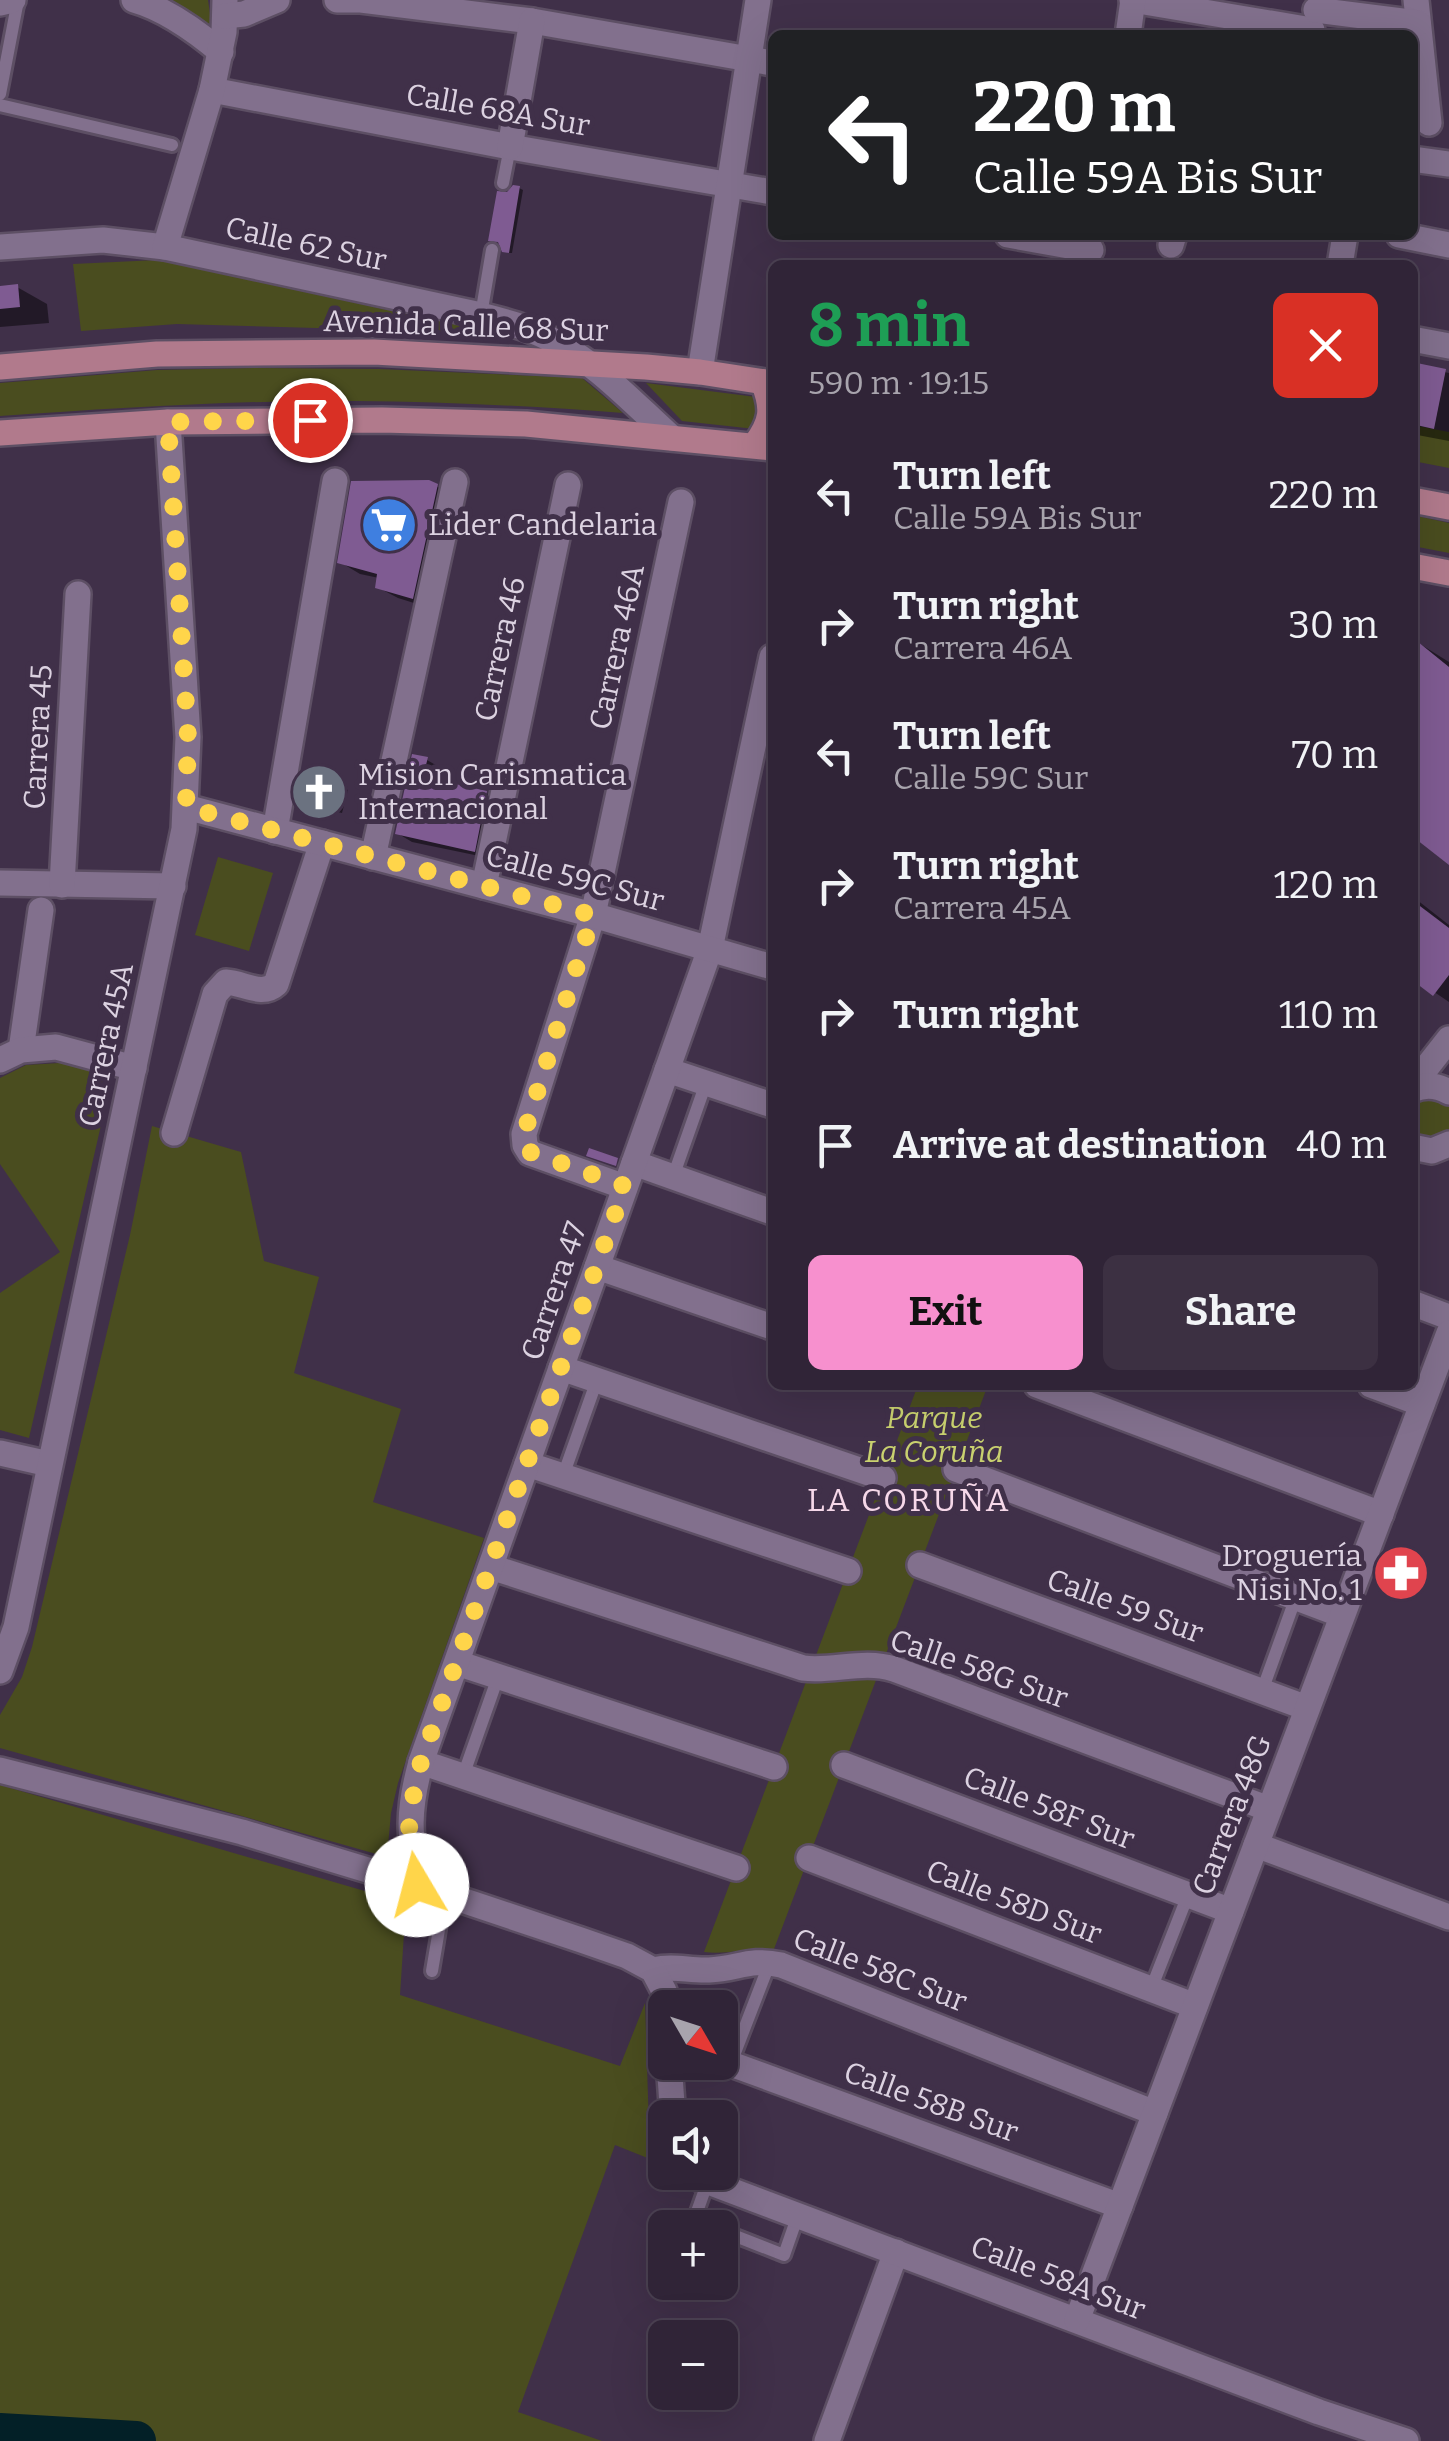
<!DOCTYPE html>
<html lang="en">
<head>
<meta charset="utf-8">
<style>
  body { margin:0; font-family:Bitter,serif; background:#3c3042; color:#f1f3f6; height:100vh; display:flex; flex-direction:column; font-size:38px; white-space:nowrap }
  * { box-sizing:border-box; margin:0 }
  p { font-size:32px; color:#a8a4ad }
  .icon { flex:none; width:55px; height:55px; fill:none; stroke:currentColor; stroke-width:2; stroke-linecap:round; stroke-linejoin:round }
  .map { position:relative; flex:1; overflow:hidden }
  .panel { position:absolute; left:768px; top:260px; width:650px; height:1130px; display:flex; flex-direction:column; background:#302437; border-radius:15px; box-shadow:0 10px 40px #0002,0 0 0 2px #4b4152 }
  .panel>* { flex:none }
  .guide { position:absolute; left:768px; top:30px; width:650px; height:210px; border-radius:15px; box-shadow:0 10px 40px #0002,0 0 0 2px #4b4152; background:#202124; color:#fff; overflow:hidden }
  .needle { width:65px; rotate:129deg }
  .controls { position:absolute; left:648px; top:1990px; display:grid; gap:20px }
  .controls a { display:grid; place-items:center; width:90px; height:90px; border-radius:15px; background:#302437; box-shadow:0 10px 40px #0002,0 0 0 2px #4b4152; font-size:50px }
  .pin { position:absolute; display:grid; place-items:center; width:85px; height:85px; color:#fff; margin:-42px; border:5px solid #fff; border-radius:50%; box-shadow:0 2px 10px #0007 }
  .me { position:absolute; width:110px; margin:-55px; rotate:352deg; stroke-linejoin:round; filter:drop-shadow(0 0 8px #0008) }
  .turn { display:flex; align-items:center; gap:35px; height:210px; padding:0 40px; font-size:45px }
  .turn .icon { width:130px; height:130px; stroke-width:2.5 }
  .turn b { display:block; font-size:70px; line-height:85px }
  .round { display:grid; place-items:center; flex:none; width:105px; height:105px; border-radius:15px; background:#3c3042 }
  .summary { display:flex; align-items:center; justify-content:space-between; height:170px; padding:0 40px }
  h1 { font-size:60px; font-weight:700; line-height:75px; color:#1e9e55 }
  .primary-button { display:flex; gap:20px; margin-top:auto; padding:20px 40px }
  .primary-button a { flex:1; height:115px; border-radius:15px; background:#f790ce; color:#111; font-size:40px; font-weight:700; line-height:115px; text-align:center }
  .primary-button a+a { background:#3c3042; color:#f1f3f6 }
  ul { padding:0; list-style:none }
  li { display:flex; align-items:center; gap:30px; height:130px; padding:0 40px }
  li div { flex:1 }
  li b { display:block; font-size:38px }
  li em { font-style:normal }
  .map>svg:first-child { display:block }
  .green { fill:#4a4d1f }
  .shadow { fill:#0007 }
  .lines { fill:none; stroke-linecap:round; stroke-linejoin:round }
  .river { stroke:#032027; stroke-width:40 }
  .building { fill:#7f5b92 }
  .service-casing { stroke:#5d4f64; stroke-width:18 }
  .minor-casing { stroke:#5d4f64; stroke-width:30 }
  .tertiary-casing { stroke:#5d4f64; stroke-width:30 }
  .primary-casing { stroke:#5d4f64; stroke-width:30 }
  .service { stroke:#82708d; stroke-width:12 }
  .minor { stroke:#82708d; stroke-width:25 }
  .tertiary { stroke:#82708d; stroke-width:25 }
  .primary { stroke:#b17a8c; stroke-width:25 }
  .route { stroke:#ffd54a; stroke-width:18; stroke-dasharray:0 32.4 }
  .labels { text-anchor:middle; stroke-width:10; stroke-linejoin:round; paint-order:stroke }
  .street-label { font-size:30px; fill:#dcd2e1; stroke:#403049 }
  .poi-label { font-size:30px; fill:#dcd2e1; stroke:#403049; text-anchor:start }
  .park-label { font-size:30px; font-style:italic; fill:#c9d16f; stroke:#403049 }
  .neighbourhood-label { font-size:32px; letter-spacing:2.5px; fill:#f6d8e9; stroke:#403049 }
</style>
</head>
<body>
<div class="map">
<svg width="1449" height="2441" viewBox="0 0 1449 2441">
  <rect width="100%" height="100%" fill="#403049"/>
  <g class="green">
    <polygon points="162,0 208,0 212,27"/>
    <polygon points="157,260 494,333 177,324 81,331 73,264"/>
    <path d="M254 368 379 369 582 378 623 413C534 406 446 402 357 401 238 400 119 408 0 416V383L157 370Z"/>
    <polygon points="646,383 772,399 772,431 682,421"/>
    <polygon points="1412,425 1449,432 1449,468 1413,461"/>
    <polygon points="1413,515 1449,523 1449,553 1413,546"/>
    <polygon points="218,857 273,873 249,951 195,935"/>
    <polygon points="60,1063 113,1073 29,1438 0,1430 0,1293 60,1252 0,1164 0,1078 26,1065"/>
    <polygon points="1413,1090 1449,1092 1449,1144 1413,1147"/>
    <polygon points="152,1126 241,1152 264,1261 319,1277 294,1373 401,1409 373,1502 484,1538 398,1783 391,1813 387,1857 0,1748 0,1715 22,1677 32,1647 130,1235"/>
    <path d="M918 1385H988L774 1949C750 1947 728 1955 704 1952Z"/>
    <polygon points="0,1785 406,1903 400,1995 620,2066 645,2003 650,2159 615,2145 518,2412 602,2441 0,2441"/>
  </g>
  <g class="shadow">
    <polygon points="519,188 523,190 512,253 508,253 500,242 491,240 508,195"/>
    <polygon points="17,287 47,304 49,323 0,327 0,288"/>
    <polygon points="1412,365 1449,373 1449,441 1412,434"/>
    <polygon points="429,482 457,498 433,609 398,598 377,587 379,578 360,574 340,562"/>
    <polygon points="1412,639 1449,662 1449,862"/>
    <polygon points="427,760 441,768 438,783 486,793 501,802 489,858 412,842 397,833"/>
    <polygon points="338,785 348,790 342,813 312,806 302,801"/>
    <polygon points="1412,896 1449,925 1449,1002 1415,979 1412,982"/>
  </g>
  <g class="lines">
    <polyline class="river" points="0,2433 136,2441"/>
  </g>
  <g class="building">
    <polygon points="513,185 520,186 509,253 502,252 498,242 488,241 497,191 507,192"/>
    <polygon points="18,284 20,307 0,309 0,286"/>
    <polygon points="1412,362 1446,369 1434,429 1412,424"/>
    <polygon points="429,480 438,484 413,599 375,588 377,574 337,563 351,481"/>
    <polygon points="1412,637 1449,667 1449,865 1412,836"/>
    <polygon points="412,754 428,757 423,777 487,791 475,852 395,834"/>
    <polygon points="306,775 339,783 332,810 299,802"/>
    <polygon points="1412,900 1449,928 1449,975 1433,996 1412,980"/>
    <polygon points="589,1148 618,1158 616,1166 586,1156"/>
  </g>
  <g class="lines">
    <g class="service-casing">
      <g id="service">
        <polyline points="0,94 18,0"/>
        <polyline points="0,105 172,145"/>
        <polyline points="503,183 510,147"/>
        <polyline points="481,315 492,250"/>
        <polyline points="673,1177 706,1083"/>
        <polyline points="563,1476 597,1380"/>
        <polyline points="1262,1691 1296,1597"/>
        <polyline points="463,1776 498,1677"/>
        <polyline points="432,1971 445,1894"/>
        <polyline points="1151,1989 1188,1895"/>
        <polyline points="731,2063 770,1962"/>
        <polyline points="708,2181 694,2220 713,2228"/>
        <polyline points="720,2230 784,2255 798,2215"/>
      </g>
    </g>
    <g class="minor-casing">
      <g id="minor">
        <path d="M134 0C166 9 196 31 221 52"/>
        <polyline points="337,0 361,0 532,21 772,63"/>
        <polyline points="1132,0 1312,30"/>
        <polyline points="1416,0 1429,123"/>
        <polyline points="0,3 13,0"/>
        <polyline points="1316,10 1418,23"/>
        <polyline points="1128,35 1133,0"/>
        <polyline points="212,90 510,147 772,192"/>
        <polyline points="510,147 532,21"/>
        <polyline points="1412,159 1449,164"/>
        <polyline points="1008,235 1091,250"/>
        <polyline points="1399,235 1449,245"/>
        <polyline points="1171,245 1174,235"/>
        <polyline points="0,247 103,240 165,247"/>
        <polyline points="1340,265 1345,235"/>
        <polyline points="1412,339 1449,346"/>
        <polyline points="700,372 758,0"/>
        <polyline points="275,831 335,481"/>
        <polyline points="373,857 455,482"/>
        <polyline points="0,883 173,886"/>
        <polyline points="62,885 78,594"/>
        <polyline points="484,886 568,485"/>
        <polyline points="21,1050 41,910"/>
        <polyline points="0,1060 21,1050 56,1047 134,1068"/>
        <polyline points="667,1070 772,1105"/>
        <path d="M174 1133 215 994 226 982C244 983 262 997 276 984L322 843"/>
        <polyline points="634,1163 772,1212"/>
        <polyline points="625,1187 530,1153 525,1145 524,1134 593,915 681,502"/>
        <polyline points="597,1267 772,1327"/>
        <polyline points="1412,1303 1449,1317"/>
        <polyline points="561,1368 883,1478"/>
        <polyline points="1037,1385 1381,1514"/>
        <polyline points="1371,1385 1422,1404"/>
        <polyline points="0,1453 49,1464"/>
        <polyline points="527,1464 848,1571"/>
        <polyline points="956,1469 1342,1615"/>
        <polyline points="920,1565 1307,1708"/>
        <path d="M491 1567 803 1668C834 1672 863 1659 894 1669L1269 1809"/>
        <polyline points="457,1663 774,1767"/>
        <polyline points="421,1762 736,1868"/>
        <polyline points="844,1765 1231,1911"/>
        <polyline points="1256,1845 1449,1917"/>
        <polyline points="809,1858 1195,2006"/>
        <path d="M417 1885C410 1833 407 1813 421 1762L710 949 772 657"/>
        <path d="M653 1970C675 1965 688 1971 709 1970 738 1969 749 1958 781 1965L1155 2113"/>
        <polyline points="720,2060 1120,2206"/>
        <polyline points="827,2441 896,2252"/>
      </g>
    </g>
    <g class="tertiary-casing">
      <g id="tertiary">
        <path d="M225 0 224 32 212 90 165 247 481 315C504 321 527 327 548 338 595 361 633 403 672 438"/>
        <polyline points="225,16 244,14 277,0"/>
        <polyline points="186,807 593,915 772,967"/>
        <polyline points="1412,1086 1449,1039"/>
        <path d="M1412 1090C1425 1084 1437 1085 1449 1092"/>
        <polyline points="1412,1147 1432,1151 1449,1144"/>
        <polyline points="0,1671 16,1627 184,829 188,737 168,422"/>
        <polyline points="0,1770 242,1832 417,1885 581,1940 627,1956 653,1970 664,1991 665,2011"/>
        <polyline points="669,2062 673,2118"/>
        <polyline points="689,2172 698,2178 1319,2412 1406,2441"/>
        <polyline points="1077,2320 1449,1333"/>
      </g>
    </g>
    <g class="primary-casing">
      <g id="primary">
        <polyline points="0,367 157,354 374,352 646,367 700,372 772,383"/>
        <polyline points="0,433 168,422 382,420 526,424 772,448"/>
        <path d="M755 445C772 422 774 409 763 382"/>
        <polyline points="1412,500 1449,507"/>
        <polyline points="1412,566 1449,573"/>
      </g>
    </g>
    <use href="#service" class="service"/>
    <use href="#minor" class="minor"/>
    <use href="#tertiary" class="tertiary"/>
    <use href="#primary" class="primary"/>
  </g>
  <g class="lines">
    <polyline class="route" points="310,420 168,422 188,737 186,807 593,915 524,1134 525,1144 530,1152 625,1186 421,1762 410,1811 409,1831 417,1885"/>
  </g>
  <defs>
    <g id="supermarket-disc" transform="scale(2.875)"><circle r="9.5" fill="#3f7fe0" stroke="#403049"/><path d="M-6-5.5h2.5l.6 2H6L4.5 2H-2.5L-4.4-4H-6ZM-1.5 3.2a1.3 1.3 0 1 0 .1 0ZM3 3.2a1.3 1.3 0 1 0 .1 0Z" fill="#fff"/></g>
    <g id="church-disc" transform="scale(2.875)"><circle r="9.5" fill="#6b7280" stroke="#403049"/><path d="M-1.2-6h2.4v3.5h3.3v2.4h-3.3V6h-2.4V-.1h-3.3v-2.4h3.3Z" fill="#fff"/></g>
    <g id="pharmacy-disc" transform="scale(2.875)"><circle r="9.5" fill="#e0444e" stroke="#403049"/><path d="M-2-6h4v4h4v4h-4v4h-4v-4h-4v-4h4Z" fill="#fff"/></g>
  </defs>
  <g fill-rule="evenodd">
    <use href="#supermarket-disc" x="389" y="525"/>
    <use href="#church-disc" x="319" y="792"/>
    <use href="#pharmacy-disc" x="1401" y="1573"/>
  </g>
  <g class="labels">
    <g class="street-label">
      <text transform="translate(498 110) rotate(10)" y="10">Calle 68A Sur</text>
      <text transform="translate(306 244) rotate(12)" y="10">Calle 62 Sur</text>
      <text transform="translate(466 326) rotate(2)" y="10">Avenida Calle 68 Sur</text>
      <text transform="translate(617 647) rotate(-78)" y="10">Carrera 46A</text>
      <text transform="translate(500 649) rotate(-78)" y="10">Carrera 46</text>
      <text transform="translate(38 737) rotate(-87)" y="10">Carrera 45</text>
      <text transform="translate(575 878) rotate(15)" y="10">Calle 59C Sur</text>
      <text transform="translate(106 1045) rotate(-78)" y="10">Carrera 45A</text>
      <text transform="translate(554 1291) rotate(-71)" y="10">Carrera 47</text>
      <text transform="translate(1125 1606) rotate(20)" y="10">Calle 59 Sur</text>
      <text transform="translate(979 1669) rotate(19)" y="10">Calle 58G Sur</text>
      <text transform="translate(1049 1808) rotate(21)" y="10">Calle 58F Sur</text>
      <text transform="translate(1232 1815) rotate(-69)" y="10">Carrera 48G</text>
      <text transform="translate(1014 1902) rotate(21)" y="10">Calle 58D Sur</text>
      <text transform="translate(880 1970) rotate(21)" y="10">Calle 58C Sur</text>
      <text transform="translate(931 2102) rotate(20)" y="10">Calle 58B Sur</text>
      <text transform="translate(1058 2278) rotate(21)" y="10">Calle 58A Sur</text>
    </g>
    <g class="poi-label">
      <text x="428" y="535">Lider Candelaria</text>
      <text x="358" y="785">Mision Carismatica<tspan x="358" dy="34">Internacional</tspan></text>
      <text x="1362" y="1566" text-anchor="end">Droguería<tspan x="1362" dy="34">Nisi No. 1</tspan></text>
    </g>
    <g class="park-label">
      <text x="934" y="1428">Parque<tspan x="934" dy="34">La Coruña</tspan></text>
    </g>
    <g class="neighbourhood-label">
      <text x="909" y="1511">LA CORUÑA</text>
    </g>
  </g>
</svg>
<div class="controls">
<a><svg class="needle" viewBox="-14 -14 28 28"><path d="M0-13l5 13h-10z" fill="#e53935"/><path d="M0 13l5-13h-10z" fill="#a8a4ad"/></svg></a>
<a><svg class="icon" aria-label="sound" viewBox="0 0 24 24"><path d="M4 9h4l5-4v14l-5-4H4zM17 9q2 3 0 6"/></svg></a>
<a>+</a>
<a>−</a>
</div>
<div class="pin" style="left:310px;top:420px;background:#d93025"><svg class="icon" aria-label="arrive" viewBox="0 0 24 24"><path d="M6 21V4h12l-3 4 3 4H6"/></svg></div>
<svg class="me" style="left:417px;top:1885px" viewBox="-20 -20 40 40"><circle r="19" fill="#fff"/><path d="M0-13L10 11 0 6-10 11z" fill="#ffd54a"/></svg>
<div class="guide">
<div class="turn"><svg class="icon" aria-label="left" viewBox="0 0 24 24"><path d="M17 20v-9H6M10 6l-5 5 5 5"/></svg><div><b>220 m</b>Calle 59A Bis Sur</div></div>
</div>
<section class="panel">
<div class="summary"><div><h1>8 min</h1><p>590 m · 19:15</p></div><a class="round" style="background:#d93025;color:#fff"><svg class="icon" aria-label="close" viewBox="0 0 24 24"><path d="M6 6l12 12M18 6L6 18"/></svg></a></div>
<ul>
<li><svg class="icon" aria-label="left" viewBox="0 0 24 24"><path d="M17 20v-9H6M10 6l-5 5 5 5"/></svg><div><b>Turn left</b><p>Calle 59A Bis Sur</p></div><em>220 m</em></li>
<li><svg class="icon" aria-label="right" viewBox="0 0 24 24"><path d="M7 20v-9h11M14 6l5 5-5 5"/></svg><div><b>Turn right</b><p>Carrera 46A</p></div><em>30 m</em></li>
<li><svg class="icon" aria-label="left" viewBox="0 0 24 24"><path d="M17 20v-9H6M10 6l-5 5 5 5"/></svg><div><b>Turn left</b><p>Calle 59C Sur</p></div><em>70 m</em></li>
<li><svg class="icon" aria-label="right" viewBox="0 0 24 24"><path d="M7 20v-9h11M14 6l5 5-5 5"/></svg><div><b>Turn right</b><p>Carrera 45A</p></div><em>120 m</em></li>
<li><svg class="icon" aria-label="right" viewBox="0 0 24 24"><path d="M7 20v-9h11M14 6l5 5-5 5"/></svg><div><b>Turn right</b></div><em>110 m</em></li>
<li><svg class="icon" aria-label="arrive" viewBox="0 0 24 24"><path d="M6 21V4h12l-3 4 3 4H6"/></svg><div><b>Arrive at destination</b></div><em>40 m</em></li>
</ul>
<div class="primary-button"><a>Exit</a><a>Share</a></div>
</section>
</div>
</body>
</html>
